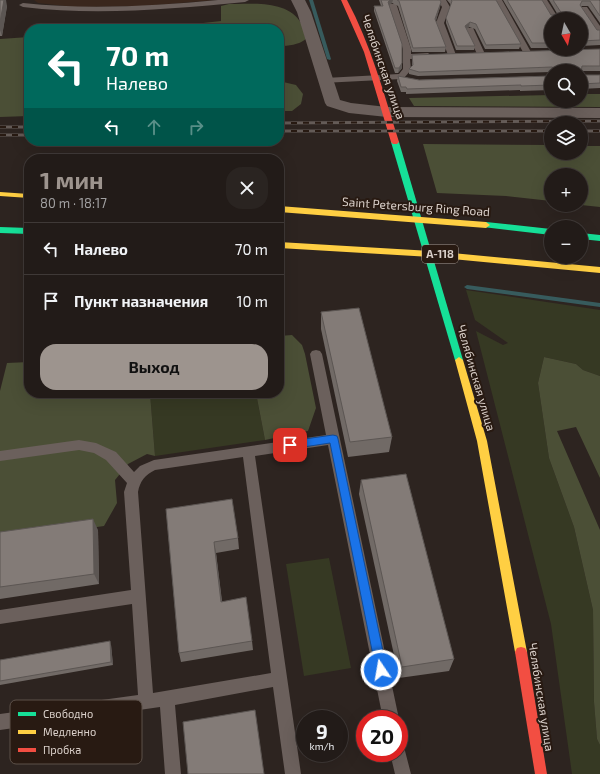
<!DOCTYPE html>
<html lang="ru">
<head>
<meta charset="utf-8">
<style>
  body { margin:0; font-family:"Exo 2",sans-serif; background:#2a2421; color:#f1f3f6; height:100vh; display:flex; flex-direction:column; font-size:15px; white-space:nowrap }
  * { box-sizing:border-box; margin:0 }
  p { font-size:13px; color:#a2a1a2 }
  .icon { flex:none; width:22px; height:22px; fill:none; stroke:currentColor; stroke-width:2; stroke-linecap:round; stroke-linejoin:round }
  .map { position:relative; flex:1; overflow:hidden }
  .sheet { position:absolute; left:24px; top:154px; width:260px; height:244px; display:flex; flex-direction:column; background:#221b18; border-radius:16px; box-shadow:0 4px 16px #0002,0 0 0 1px #3f3937 }
  .sheet>* { flex:none }
  .guide { position:absolute; left:24px; top:24px; width:260px; height:122px; border-radius:16px; box-shadow:0 4px 16px #0002,0 0 0 1px #3f3937; background:#00695c; color:#fff; overflow:hidden }
  .needle { width:26px; rotate:171deg }
  .tools { position:absolute; left:544px; top:12px; display:grid; gap:8px }
  .tools a { display:grid; place-items:center; width:44px; height:44px; border-radius:50%; background:#221b18; box-shadow:0 4px 16px #0002,0 0 0 1px #3f3937; font-size:20px }
  .speed { position:absolute; left:296px; top:710px; display:flex; gap:8px; font-size:20px; font-weight:700; text-align:center }
  .speed>* { display:grid; place-content:center; width:52px; height:52px; border-radius:50%; background:#221b18; box-shadow:0 4px 16px #0002,0 0 0 1px #3f3937; line-height:1 }
  .speed small { font-size:10px; font-weight:400 }
  .speed .limit { border:6px solid #d22; background:#fff; color:#111 }
  .pin { position:absolute; display:grid; place-items:center; width:34px; height:34px; color:#fff; margin:-17px; border-radius:8px; box-shadow:0 2px 6px #0006 }
  .me { position:absolute; width:44px; margin:-22px; rotate:348deg; stroke-linejoin:round; filter:drop-shadow(0 0 3px #0008) }
  .turn { display:flex; align-items:center; gap:14px; height:84px; padding:0 16px; font-size:18px }
  .turn .icon { width:52px; height:52px; stroke-width:2.5 }
  .turn b { display:block; font-size:28px; line-height:34px }
  .lanes { display:flex; align-items:center; height:38px; padding:0 16px; background:#0003; justify-content:center; gap:20px; direction:ltr }
  .lanes .off { opacity:.35 }
  .round { display:grid; place-items:center; flex:none; width:42px; height:42px; border-radius:16px; background:#2a2421 }
  .overview { display:flex; align-items:center; justify-content:space-between; height:68px; padding:0 16px }
  h1 { font-size:24px; font-weight:700; line-height:30px; color:#9d948e }
  .button { display:flex; gap:8px; margin-top:auto; padding:8px 16px }
  .button a { flex:1; height:46px; border-radius:16px; background:#9d948e; color:#111; font-size:16px; font-weight:700; line-height:46px; text-align:center }
  ul { padding:0; list-style:none }
  li { display:flex; align-items:center; gap:12px; height:52px; padding:0 16px; border-top:1px solid #3f3937 }
  li div { flex:1 }
  li b { display:block; font-size:15px }
  li em { font-style:normal }
  .map>svg:first-child { display:block }
  .built { fill:#3a271d }
  .green { fill:#363923 }
  .forest { fill:#4b4f36 }
  .lines { fill:none; stroke-linecap:round; stroke-linejoin:round }
  .stream { fill:#375b5d; fill-rule:evenodd }
  .lane { fill:#6b605c; fill-rule:evenodd }
  .street { fill:#6b605c; fill-rule:evenodd }
  .fast { fill:#16e098; fill-rule:evenodd }
  .slow { fill:#ffcf43; fill-rule:evenodd }
  .jam { fill:#f24e42; fill-rule:evenodd }
  .rail-casing { stroke:#645b57; stroke-width:3 }
  .rail { stroke:#281a12; stroke-width:2; stroke-dasharray:6; stroke-linecap:butt }
  .wall { fill:#716a66 }
  .shaded-wall { fill:#5c5653 }
  .building { fill:#837b77; stroke:#5c5653 }
  .route { fill:#1a73e8; stroke:#114b97 }
  .labels { text-anchor:middle; stroke-width:4; stroke-linejoin:round; paint-order:stroke }
  .shield { fill:#281a12; stroke:#a59993; stroke-width:1 }
  .shield-label { font-size:11px; font-weight:bold; fill:#dad0ca }
  .street-label { font-size:12px; fill:#dad0ca; stroke:#281a12 }
  .key { fill:#281a12; stroke:#5d5149; stroke-width:1 }
  .key-label { font-size:11px; fill:#dad0ca }
</style>
</head>
<body>
<div class="map">
<svg width="600" height="774" viewBox="0 0 600 774">
  <rect width="100%" height="100%" fill="#2d2420"/>
  <polygon class="built" points="34,0 216,0 144,6 74,7 38,3"/>
  <g class="green">
    <polygon points="466,290 600,310 600,376 583,370 576,364 544,357 538,383 549,458 574,527 593,610 594,702 597,739 600,745 600,774 572,774 551,624 476,331 503,345 508,343 475,320"/>
    <polygon points="150,393 256,393 265,440 155,456"/>
    <polygon points="329,558 351,668 304,676 286,564"/>
  </g>
  <g class="forest">
    <path d="M229 4C252 4 288 0 301 23 304 27 304 34 306 39 298 45 289 46 279 46V29H195L194 24 221 21V6Z"/>
    <polygon points="29,37 29,116 0,117 0,39"/>
    <polygon points="279,81 296,85 303,94 301,104 292,111 279,111"/>
    <polygon points="581,94 600,94 600,107 414,106 409,98 551,95 551,101 581,101"/>
    <polygon points="423,144 551,145 551,153 581,153 581,146 600,146 600,207 581,205 581,175 551,175 551,201 506,196 437,193"/>
    <polygon points="292,335 302,345 305,354 316,408 308,431 265,440 256,393 279,393 279,336"/>
    <polygon points="544,357 576,364 583,370 600,376 600,478 576,427 557,431 600,530 600,745 597,739 594,702 593,610 574,527 549,458 538,383"/>
    <polygon points="29,362 29,393 150,393 155,456 147,454 128,464 115,480 117,503 104,526 0,541 0,391 7,363"/>
  </g>
  <g class="lines">
    <g class="stream">
      <polygon points="309,0 313,0 331,59 330,60 327,59"/>
      <polygon points="467,285 600,303 600,307 467,289 464,287"/>
    </g>
    <g class="lane">
      <path d="M218 0H249L245 2C171 9 97 16 23 7L19 5 23 3C88 10 153 6 218 0Z"/>
      <polygon points="438,0 446,0 450,7 444,23 456,55 455,57 449,57 448,55 436,23 442,7"/>
      <polygon points="494,0 502,0 531,52 530,54 527,55 523,52"/>
      <polygon points="539,0 547,0 559,19 551,19"/>
      <polygon points="390,4 396,4 397,6 411,49 411,54 428,53 432,56 431,58 410,59 411,70 404,78 401,79 322,83 321,81 322,79 325,78 399,74 403,69 403,49 389,6"/>
      <polygon points="581,7 587,7 600,26 600,34 597,34 580,9"/>
      <polygon points="467,28 473,28 474,30 485,54 484,56 478,56 477,54 466,30"/>
      <path d="M316 350 320 351 322 354 399 719H383L328 445 255 456 301 774H285L273 687 175 705 181 774H165L160 707 0 730V714L138 695 132 604 0 624V610L131 590 124 492 127 483 106 460 94 453 79 450 0 461V451L79 440 96 443 116 452 134 472 140 466 154 460 326 435 310 354 312 351ZM243 457 271 673 153 693 138 492C140 481 145 475 155 470Z"/>
      <polygon points="399,745 404,747 411,774 395,774 390,753 399,753"/>
    </g>
    <polygon class="street" points="291,0 305,0 311,12 340,100 351,103 387,107 600,108 600,118 387,117 349,113 327,106 325,103 297,12"/>
    <g class="fast">
      <polygon points="393,140 397,140 399,142 463,360 459,363 455,360 391,142"/>
      <polygon points="486,222 551,229 551,235 483,227 482,225"/>
      <polygon points="0,227 29,228 29,234 0,233"/>
      <polygon points="581,233 600,235 600,241 581,239"/>
    </g>
    <g class="slow">
      <polygon points="0,192 29,194 29,198 0,196"/>
      <polygon points="279,206 486,222 490,225 486,228 279,212"/>
      <polygon points="279,242 431,251 600,267 600,273 431,257 279,248"/>
      <polygon points="459,357 463,360 487,441 527,652 525,656 521,657 517,656 515,652 477,441 455,360"/>
    </g>
    <g class="jam">
      <path d="M341 0H347C371 45 384 94 399 142L397 144H393L391 142 364 52Z"/>
      <polygon points="521,647 525,648 527,652 547,774 535,774 515,652 517,648"/>
    </g>
    <g class="rail-casing">
      <g id="rail">
        <polyline points="279,123 600,121"/>
        <polyline points="0,127 29,127"/>
        <polyline points="279,131 551,131"/>
        <polyline points="581,131 600,131"/>
        <polyline points="0,135 29,135"/>
      </g>
    </g>
    <use href="#rail" class="rail"/>
  </g>
  <g class="wall">
    <polygon points="0,0 7,6 2,36 0,36"/>
    <polygon points="379,0 440,0 441,2 440,7 436,20 446,47 445,52 412,52 398,6 392,3 389,5 402,68 398,73 395,73 374,11 374,6 381,6"/>
    <polygon points="447,0 496,0 521,44 519,49 485,49 475,29 469,27 467,29 475,46 474,50 456,50 446,23 446,18 451,5"/>
    <polygon points="503,0 542,0 551,15 558,15 549,0 599,0 600,1 600,23 588,6 581,6 597,30 600,30 600,45 581,46 581,19 551,19 551,48 531,48"/>
    <polygon points="600,49 600,71 551,71 551,72 418,76 409,74 409,69 412,66 412,55"/>
    <polygon points="581,73 582,75 600,75 600,88 581,89"/>
    <polygon points="398,76 419,80 551,76 551,90 520,91 520,90 406,94 406,92 401,92 397,81"/>
    <polygon points="321,312 392,437 389,452 348,457 321,329"/>
    <polygon points="361,480 454,659 449,671 399,678 359,494"/>
    <polygon points="166,509 238,538 239,549 216,553 222,601 252,641 253,650 181,662 179,653"/>
    <polygon points="98,530 99,584 0,599 0,532"/>
    <polygon points="111,645 113,665 0,685 0,660"/>
  </g>
  <g class="shaded-wall">
    <polygon points="4,0 6,0 7,6 2,36 0,30 0,22"/>
    <polygon points="390,0 393,0 392,3 388,6 388,2"/>
    <polygon points="441,2 440,7 435,24 435,19"/>
    <polygon points="470,22 469,27 465,31 465,26"/>
    <polygon points="402,63 402,68 398,73 399,68"/>
    <polygon points="93,519 98,530 99,584 94,574"/>
    <polygon points="214,542 216,553 223,612 221,602"/>
    <polygon points="110,641 111,645 113,665 111,662"/>
  </g>
  <g class="building">
    <polygon points="0,0 4,0 0,22"/>
    <polygon points="381,0 390,0 388,2 402,44 402,63 399,68 395,68 374,6 383,6"/>
    <polygon points="397,0 440,0 441,2 435,19 446,47 413,48 399,1"/>
    <polygon points="451,0 496,0 521,44 486,45 476,24 470,22 465,26 475,46 457,46 446,18 452,1"/>
    <polygon points="507,0 542,0 551,15 562,14 553,0 599,0 600,1 600,16 590,1 582,1 580,5 597,30 600,30 600,40 582,41 581,42 581,19 551,19 551,43 532,43"/>
    <polygon points="600,49 600,66 582,66 581,73 581,71 554,71 554,68 552,67 419,72 409,69 413,65 412,55"/>
    <polygon points="581,73 582,75 600,75 600,83 581,84"/>
    <polygon points="398,76 419,80 551,76 551,85 521,86 521,85 407,89 406,87 401,87"/>
    <polygon points="359,308 392,437 350,442 321,312"/>
    <polygon points="406,474 454,659 402,667 361,480"/>
    <polygon points="232,499 238,538 214,542 221,602 246,597 252,641 179,653 166,509"/>
    <polygon points="93,519 94,574 0,587 0,532"/>
    <polygon points="110,641 111,662 0,681 0,660"/>
    <polygon points="255,710 264,774 188,774 183,722"/>
  </g>
  <polygon class="route" points="333,435 337,436 338,439 387,670 385,674 381,676 377,674 376,670 330,443 290,449 287,448 286,445 287,442 290,441"/>
  <g class="labels">
    <rect class="shield" x="422" y="245" width="36" height="18" rx="3"/>
    <g class="shield-label">
      <text x="440" y="258">А-118</text>
    </g>
    <g class="street-label">
      <text transform="translate(383 67) rotate(71)" y="4">Челябинская улица</text>
      <text transform="translate(416 207) rotate(4)" y="4">Saint Petersburg Ring Road</text>
      <text transform="translate(476 378) rotate(74)" y="4">Челябинская улица</text>
      <text transform="translate(541 697) rotate(81)" y="4">Челябинская улица</text>
    </g>
  </g>
  <rect x="10" y="700" width="132" height="64" rx="6" class="key"/>
  <rect x="18" y="712" width="18" height="4" fill="#16e098"/>
  <rect x="18" y="730" width="18" height="4" fill="#ffcf43"/>
  <rect x="18" y="748" width="18" height="4" fill="#f24e42"/>
  <g class="key-label">
    <text x="43" y="718">Свободно</text>
    <text x="43" y="736">Медленно</text>
    <text x="43" y="754">Пробка</text>
  </g>
</svg>
<div class="tools">
<a><svg class="needle" viewBox="-14 -14 28 28"><path d="M0-13l5 13h-10z" fill="#e53935"/><path d="M0 13l5-13h-10z" fill="#a2a1a2"/></svg></a>
<a><svg class="icon" aria-label="search" viewBox="0 0 24 24"><circle cx="10" cy="10" r="6"/><path d="M15 15l6 6"/></svg></a>
<a><svg class="icon" aria-label="layers" viewBox="0 0 24 24"><path d="M12 4l9 5-9 5-9-5zM3 14l9 5 9-5"/></svg></a>
<a>+</a>
<a>−</a>
</div>
<div class="speed"><div>9<small>km/h</small></div><div class="limit">20</div></div>
<div class="pin" style="left:290px;top:445px;background:#d93025"><svg class="icon" aria-label="arrive" viewBox="0 0 24 24"><path d="M6 21V4h12l-3 4 3 4H6"/></svg></div>
<svg class="me" style="left:381px;top:670px" viewBox="-20 -20 40 40"><circle r="17" fill="#1a73e8" stroke="#fff" stroke-width="3"/><path d="M0-11L8 9 0 5-8 9z" fill="#fff"/></svg>
<div class="guide">
<div class="turn"><svg class="icon" aria-label="left" viewBox="0 0 24 24"><path d="M17 20v-9H6M10 6l-5 5 5 5"/></svg><div><b>70 m</b>Налево</div></div>
<div class="lanes"><svg class="icon" aria-label="left" viewBox="0 0 24 24"><path d="M17 20v-9H6M10 6l-5 5 5 5"/></svg><svg class="icon off" aria-label="ahead" viewBox="0 0 24 24"><path d="M12 20V5M6 11l6-6 6 6"/></svg><svg class="icon off" aria-label="right" viewBox="0 0 24 24"><path d="M7 20v-9h11M14 6l5 5-5 5"/></svg></div>
</div>
<section class="sheet">
<div class="overview"><div><h1>1 мин</h1><p>80 m · 18:17</p></div><a class="round"><svg class="icon" aria-label="close" viewBox="0 0 24 24"><path d="M6 6l12 12M18 6L6 18"/></svg></a></div>
<ul>
<li><svg class="icon" aria-label="left" viewBox="0 0 24 24"><path d="M17 20v-9H6M10 6l-5 5 5 5"/></svg><div><b>Налево</b></div><em>70 m</em></li>
<li><svg class="icon" aria-label="arrive" viewBox="0 0 24 24"><path d="M6 21V4h12l-3 4 3 4H6"/></svg><div><b>Пункт назначения</b></div><em>10 m</em></li>
</ul>
<div class="button"><a>Выход</a></div>
</section>
</div>
</body>
</html>
